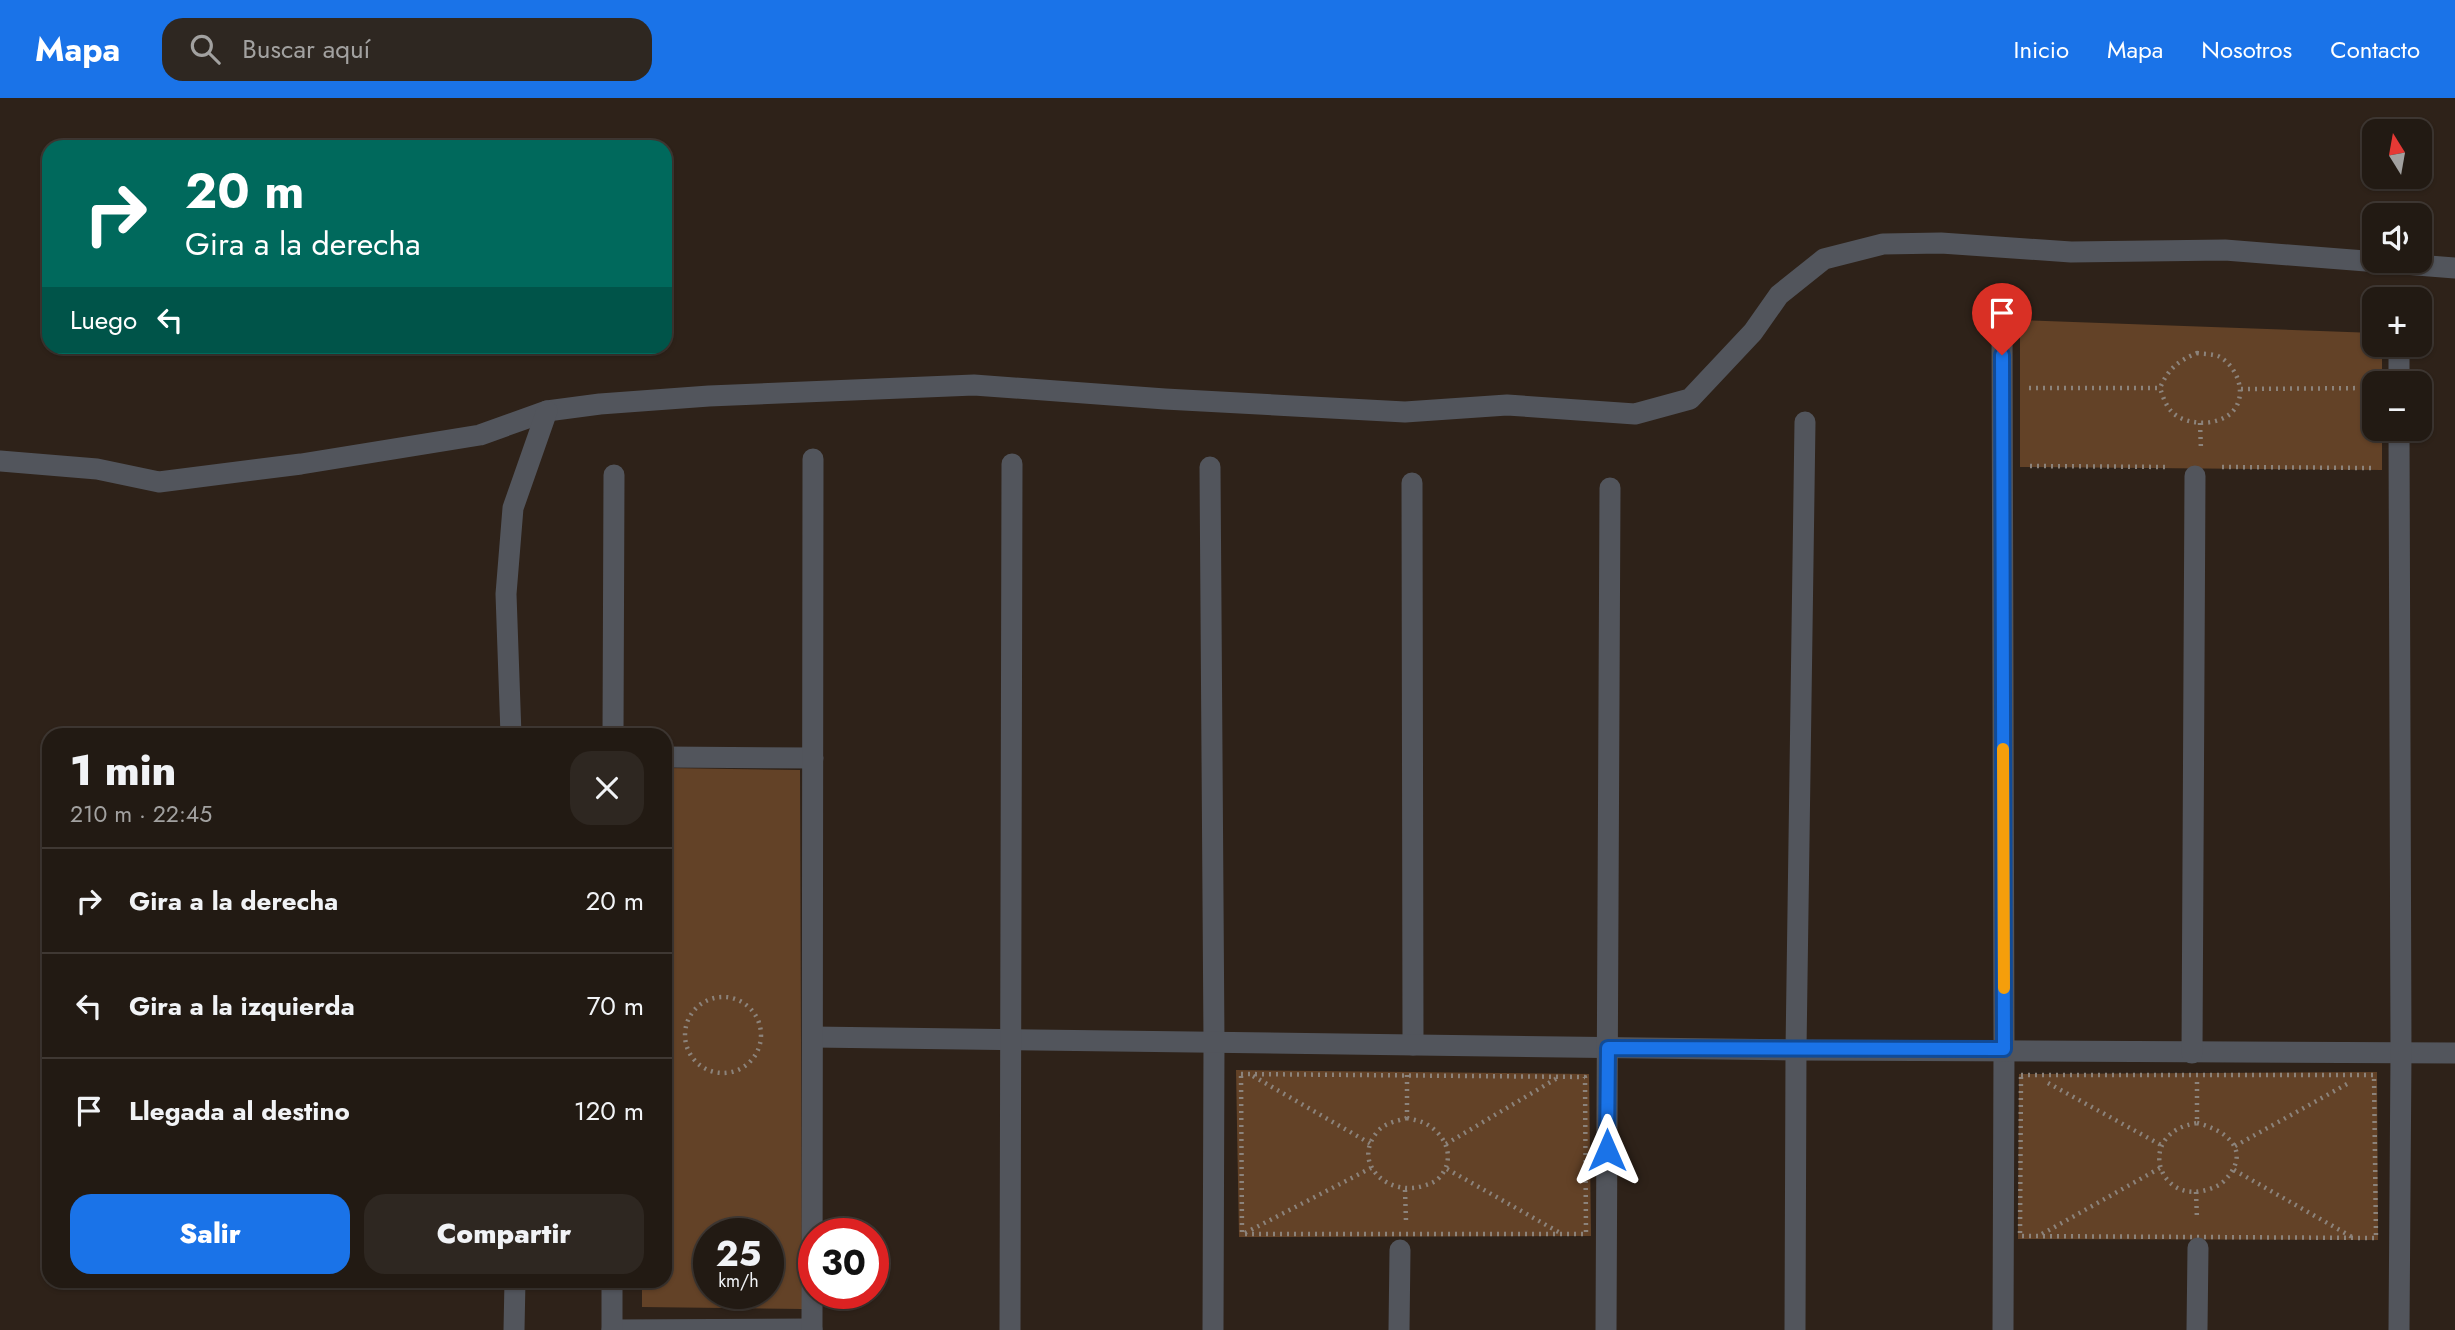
<!DOCTYPE html>
<html lang="es">
<head>
<meta charset="utf-8">
<style>
  body { margin:0; font-family:Jost,sans-serif; background:#2e2721; color:#f1f3f6; height:100vh; display:flex; flex-direction:column; font-size:26px; white-space:nowrap }
  * { box-sizing:border-box; margin:0 }
  p { font-size:23px; color:#a2a1a0 }
  .icon { flex:none; width:38px; height:38px; fill:none; stroke:currentColor; stroke-width:2; stroke-linecap:round; stroke-linejoin:round }
  .map { position:relative; flex:1; overflow:hidden }
  .side { position:absolute; left:42px; top:630px; width:630px; height:560px; display:flex; flex-direction:column; background:#221a13; border-radius:21px; box-shadow:0 2px 5px #0004,0 0 0 2px #3f3833 }
  .side>* { flex:none }
  .hud { position:absolute; left:42px; top:42px; width:630px; height:214px; border-radius:21px; box-shadow:0 2px 5px #0004,0 0 0 2px #3f3833; background:#00695c; color:#fff; overflow:hidden }
  .needle { width:46px; rotate:349deg }
  .buttons { position:absolute; left:2362px; top:21px; display:grid; gap:14px }
  .buttons a { display:grid; place-items:center; width:70px; height:70px; border-radius:14px; background:#221a13; box-shadow:0 2px 5px #0004,0 0 0 2px #3f3833; font-size:35px }
  .speed { position:absolute; left:693px; top:1120px; display:flex; gap:14px; font-size:35px; font-weight:700; text-align:center }
  .speed>* { display:grid; place-content:center; width:91px; height:91px; border-radius:50%; background:#221a13; box-shadow:0 2px 5px #0004,0 0 0 2px #3f3833; line-height:1 }
  .speed small { font-size:18px; font-weight:400 }
  .speed .limit { border:10px solid #d22; background:#fff; color:#111 }
  .pin { position:absolute; display:grid; place-items:center; width:60px; height:60px; color:#fff; margin:-72px -30px; border-radius:50% 50% 50% 0; rotate:-45deg; box-shadow:0 0 7px #0007 }
  .pin .icon { rotate:45deg }
  .me { position:absolute; width:77px; margin:-38px; rotate:0deg; stroke-linejoin:round; filter:drop-shadow(0 0 5px #0008) }
  .turn { display:flex; align-items:center; gap:24px; height:147px; padding:0 28px; font-size:32px }
  .turn .icon { width:91px; height:91px; stroke-width:2.5 }
  .turn b { display:block; font-size:49px; line-height:60px }
  .then { display:flex; align-items:center; height:66px; padding:0 28px; background:#0003; gap:14px; font-size:26px }
  .round { display:grid; place-items:center; flex:none; width:74px; height:74px; border-radius:21px; background:#2e2721 }
  .summary { display:flex; align-items:center; justify-content:space-between; height:119px; padding:0 28px }
  h1 { font-size:42px; font-weight:800; line-height:52px }
  .action { display:flex; gap:14px; margin-top:auto; padding:14px 28px }
  .action a { flex:1; height:80px; border-radius:21px; background:#1a73e8; color:#fff; font-size:28px; font-weight:800; line-height:80px; text-align:center }
  .action a+a { background:#2e2721; color:#f1f3f6 }
  ul { padding:0; list-style:none }
  li { display:flex; align-items:center; gap:21px; height:105px; padding:0 28px; border-top:2px solid #3f3833 }
  li div { flex:1 }
  li b { display:block; font-size:26px }
  li em { font-style:normal }
  header { display:flex; align-items:center; gap:42px; box-sizing:border-box; height:98px; padding:0 35px; background:#1a73e8; color:#fff }
  header strong { font-size:33px }
  nav { display:flex; gap:38px; margin-inline-start:auto; font-size:24px }
  .search { width:490px; height:63px; background:#2e2721; display:flex; align-items:center; gap:18px; box-sizing:border-box; padding:0 24px; border-radius:21px; color:#a2a1a0; font-size:26px }
  .map>svg:first-child { display:block }
  .green { fill:#634227; fill-rule:evenodd }
  .lines { fill:none; stroke-linecap:round; stroke-linejoin:round }
  .path { stroke:#8c837b; stroke-width:4.5; stroke-dasharray:2 5; stroke-linecap:butt }
  .minor { stroke:#52555c; stroke-width:21 }
  .route-casing { stroke:#114b97; stroke-width:18 }
  .route { stroke:#1a73e8; stroke-width:12 }
  .slow { stroke:#f59e0b; stroke-width:12 }
</style>
</head>
<body>
<header>
<strong>Mapa</strong>
<div class="search"><svg class="icon" aria-label="search" viewBox="0 0 24 24"><circle cx="10" cy="10" r="6"/><path d="M15 15l6 6"/></svg>Buscar aquí</div>
<nav><a>Inicio</a><a>Mapa</a><a>Nosotros</a><a>Contacto</a></nav>
</header>
<div class="map">
<svg width="2455" height="1232" viewBox="0 0 2455 1232">
  <rect width="100%" height="100%" fill="#2e2219"/>
  <g class="green">
    <polygon points="2020,222 2375,235 2375,247 2382,247 2382,285 2375,285 2375,331 2382,331 2382,372 2020,369"/>
    <path d="M665 670 800 672 802 1211 642 1209V1183H665ZM709 1136H768V1195H709Z"/>
    <polygon points="1236,972 1589,976 1591,1138 1239,1139"/>
    <polygon points="2377,974 2378,1142 2018,1141 2019,976"/>
  </g>
  <g class="lines">
    <g class="path">
      <path d="M2197 255C2203 256 2213 256 2218 258 2236 267 2246 292 2236 309 2224 329 2187 329 2172 314 2166 308 2163 299 2160 290 2168 271 2178 263 2197 255Z"/>
      <polyline points="2029,290 2160,290"/>
      <polyline points="2241,291 2370,290"/>
      <polyline points="2200,325 2201,352"/>
      <polyline points="2030,368 2168,369"/>
      <polyline points="2222,369 2371,370"/>
      <circle cx="723" cy="937" r="38"/>
      <polygon points="1241,976 1585,979 1586,1136 1242,1136"/>
      <polyline points="1407,977 1407,1020"/>
      <polygon points="2021,977 2374,977 2376,1140 2020,1138"/>
      <polyline points="1253,978 1371,1046"/>
      <polyline points="2197,984 2197,1025"/>
      <polyline points="2048,985 2161,1047"/>
      <path d="M1407 1020C1414 1022 1422 1023 1428 1027 1449 1040 1455 1064 1438 1081 1433 1085 1429 1086 1423 1088 1388 1099 1350 1065 1378 1033 1385 1025 1397 1023 1407 1020Z"/>
      <path d="M2197 1025C2226 1032 2252 1052 2226 1081 2220 1088 2211 1091 2202 1093 2156 1102 2137 1034 2197 1025Z"/>
      <polyline points="1446,1046 1559,979"/>
      <polyline points="2235,1048 2347,986"/>
      <polyline points="1447,1071 1562,1136"/>
      <polyline points="2234,1072 2352,1139"/>
      <polyline points="1405,1092 1406,1123"/>
      <polyline points="2196,1094 2197,1121"/>
      <polyline points="1245,1135 1371,1070"/>
      <polyline points="2042,1136 2160,1070"/>
    </g>
    <g class="minor">
      <polyline points="2002,230 2004,952 2003,1232"/>
      <polyline points="2399,247 2399,285"/>
      <polyline points="0,363 97,371 159,384 301,366 480,337 547,313 600,306 709,298 974,287 1165,301 1405,314 1507,307 1635,316 1690,301 1753,234 1779,197 1824,161 1883,146 1941,145 2071,154 2225,152 2455,170"/>
      <polyline points="1210,369 1214,945 1213,1232"/>
      <polyline points="1412,385 1413,947"/>
      <polyline points="511,637 506,496 513,410 547,313"/>
      <polyline points="613,637 614,377"/>
      <polyline points="665,659 813,660"/>
      <polyline points="813,939 1796,952 2455,955"/>
      <polyline points="2192,955 2195,378"/>
      <polyline points="514,1232 515,1183"/>
      <polyline points="612,1232 812,1231"/>
      <polyline points="612,1232 612,1183"/>
      <polyline points="812,1232 813,361"/>
      <polyline points="1010,1232 1012,366"/>
      <polyline points="1399,1232 1400,1152"/>
      <polyline points="1606,1232 1610,390"/>
      <polyline points="1795,1232 1796,952 1805,324"/>
      <polyline points="2197,1232 2198,1150"/>
      <polyline points="2399,1232 2401,955 2399,331"/>
    </g>
  </g>
  <g class="lines">
    <g class="route-casing">
      <polyline id="route" points="1607,1052 1608,950 2004,951 2002,257"/>
    </g>
    <use href="#route" class="route"/>
    <polyline class="slow" points="2003,651 2004,890"/>
  </g>
</svg>
<div class="buttons">
<a><svg class="needle" viewBox="-14 -14 28 28"><path d="M0-13l5 13h-10z" fill="#e53935"/><path d="M0 13l5-13h-10z" fill="#a2a1a0"/></svg></a>
<a><svg class="icon" aria-label="sound" viewBox="0 0 24 24"><path d="M4 9h4l5-4v14l-5-4H4zM17 9q2 3 0 6"/></svg></a>
<a>+</a>
<a>−</a>
</div>
<div class="speed"><div>25<small>km/h</small></div><div class="limit">30</div></div>
<div class="pin" style="left:2002px;top:257px;background:#d93025"><svg class="icon" aria-label="arrive" viewBox="0 0 24 24"><path d="M6 21V4h12l-3 4 3 4H6"/></svg></div>
<svg class="me" style="left:1607px;top:1052px" viewBox="-20 -20 40 40"><path d="M0-17L14 15 0 8-14 15z" fill="#1a73e8" stroke="#fff" stroke-width="4"/></svg>
<div class="hud">
<div class="turn"><svg class="icon" aria-label="right" viewBox="0 0 24 24"><path d="M7 20v-9h11M14 6l5 5-5 5"/></svg><div><b>20 m</b>Gira a la derecha</div></div>
<div class="then">Luego<svg class="icon" aria-label="left" viewBox="0 0 24 24"><path d="M17 20v-9H6M10 6l-5 5 5 5"/></svg></div>
</div>
<section class="side">
<div class="summary"><div><h1>1 min</h1><p>210 m · 22:45</p></div><a class="round"><svg class="icon" aria-label="close" viewBox="0 0 24 24"><path d="M6 6l12 12M18 6L6 18"/></svg></a></div>
<ul>
<li><svg class="icon" aria-label="right" viewBox="0 0 24 24"><path d="M7 20v-9h11M14 6l5 5-5 5"/></svg><div><b>Gira a la derecha</b></div><em>20 m</em></li>
<li><svg class="icon" aria-label="left" viewBox="0 0 24 24"><path d="M17 20v-9H6M10 6l-5 5 5 5"/></svg><div><b>Gira a la izquierda</b></div><em>70 m</em></li>
<li><svg class="icon" aria-label="arrive" viewBox="0 0 24 24"><path d="M6 21V4h12l-3 4 3 4H6"/></svg><div><b>Llegada al destino</b></div><em>120 m</em></li>
</ul>
<div class="action"><a>Salir</a><a>Compartir</a></div>
</section>
</div>
</body>
</html>
